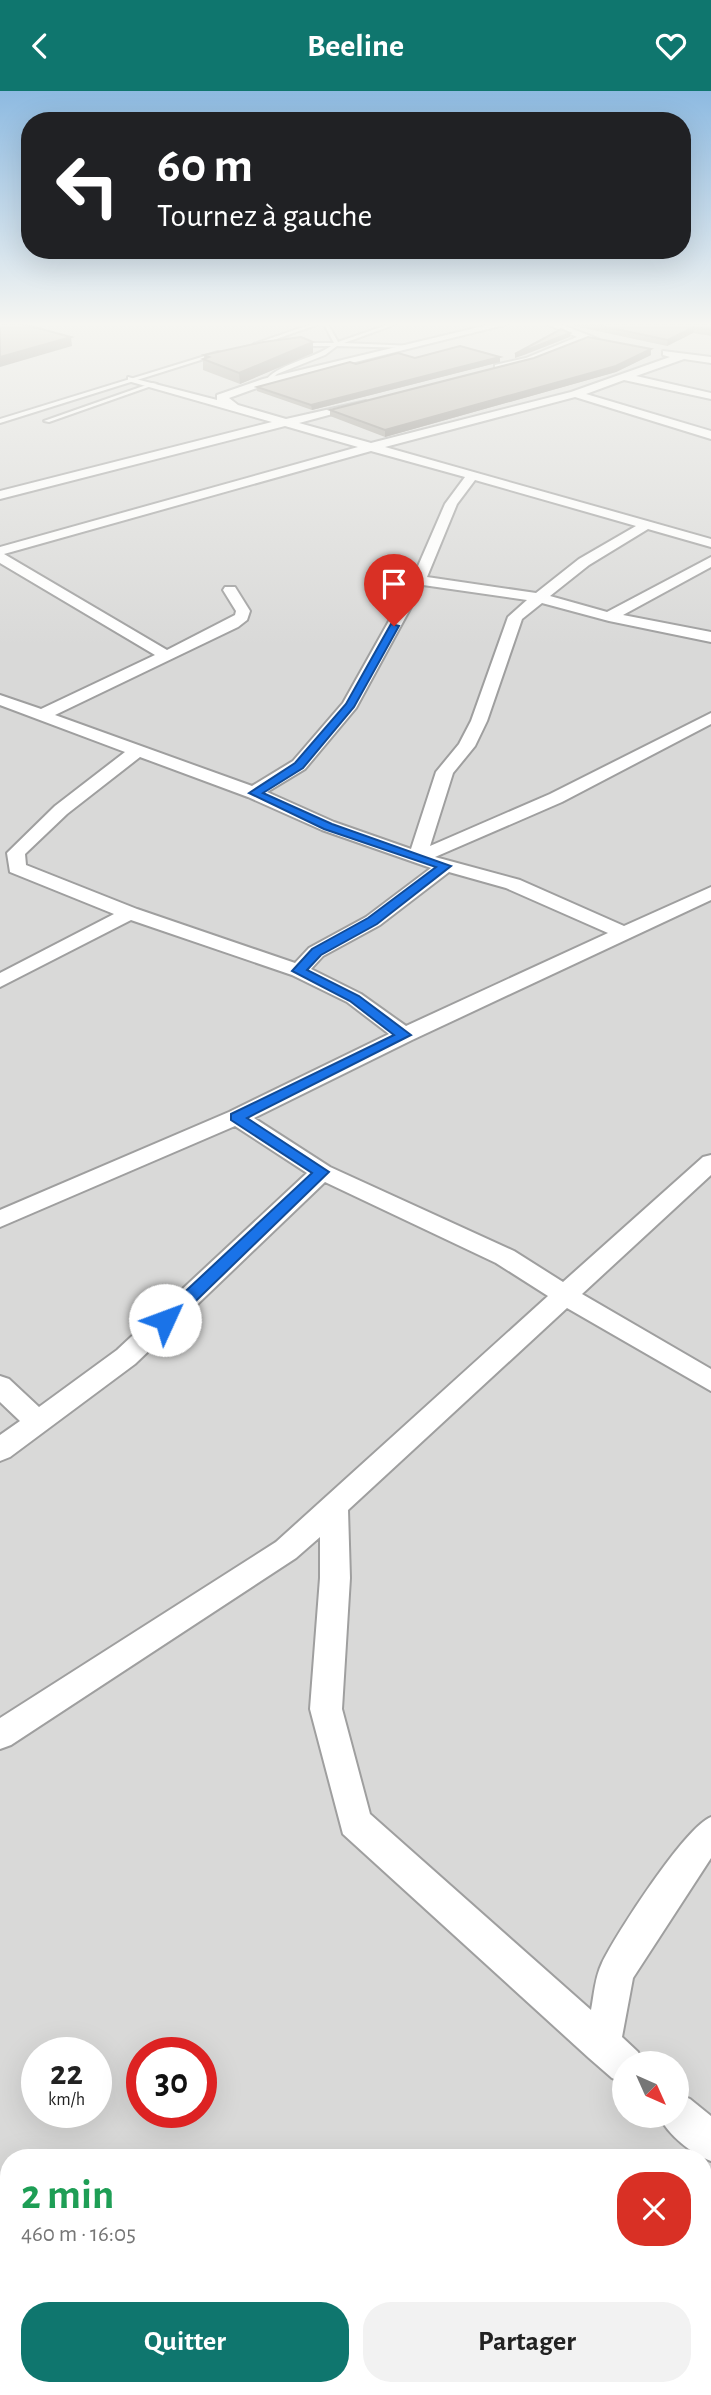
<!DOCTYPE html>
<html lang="fr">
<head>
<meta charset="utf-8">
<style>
  body { margin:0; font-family:"Alegreya Sans",sans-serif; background:#f2f2f2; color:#222; height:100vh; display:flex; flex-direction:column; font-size:26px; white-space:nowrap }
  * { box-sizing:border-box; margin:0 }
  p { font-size:23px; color:#767676 }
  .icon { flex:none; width:38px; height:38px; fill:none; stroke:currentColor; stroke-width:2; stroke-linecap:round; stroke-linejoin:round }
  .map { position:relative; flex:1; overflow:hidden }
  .sheet { position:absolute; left:0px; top:2058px; width:712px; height:247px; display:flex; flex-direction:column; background:#fff; border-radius:28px 28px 0 0; box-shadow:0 7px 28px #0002 }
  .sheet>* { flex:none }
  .hud { position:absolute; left:21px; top:21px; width:670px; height:147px; border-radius:28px; box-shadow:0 7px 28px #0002; background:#202124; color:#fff; overflow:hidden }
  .needle { width:46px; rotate:135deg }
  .controls { position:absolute; left:612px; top:1960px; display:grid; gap:14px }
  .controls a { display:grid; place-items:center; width:77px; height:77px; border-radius:50%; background:#fff; box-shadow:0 7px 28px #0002; font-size:35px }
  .speed { position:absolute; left:21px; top:1946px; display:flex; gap:14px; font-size:35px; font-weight:700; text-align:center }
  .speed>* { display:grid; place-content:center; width:91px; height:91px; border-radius:50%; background:#fff; box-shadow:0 7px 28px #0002; line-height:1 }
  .speed small { font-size:18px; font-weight:400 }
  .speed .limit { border:10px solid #d22; background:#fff; color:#111 }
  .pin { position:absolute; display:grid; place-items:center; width:60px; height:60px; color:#fff; margin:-72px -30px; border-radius:50% 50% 50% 0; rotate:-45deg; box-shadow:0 0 7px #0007 }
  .pin .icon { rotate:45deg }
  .me { position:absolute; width:77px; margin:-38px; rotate:47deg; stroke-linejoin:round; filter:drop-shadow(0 0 5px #0008) }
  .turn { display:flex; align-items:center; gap:24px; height:147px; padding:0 21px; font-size:32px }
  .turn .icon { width:91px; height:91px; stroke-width:2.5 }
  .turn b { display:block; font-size:49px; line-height:60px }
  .round { display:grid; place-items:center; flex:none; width:74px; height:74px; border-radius:28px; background:#f2f2f2 }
  .head { display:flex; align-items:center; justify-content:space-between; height:119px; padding:0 21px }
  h1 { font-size:42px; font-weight:700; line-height:52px; color:#1e9e55 }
  .cta { display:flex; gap:14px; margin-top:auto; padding:14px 21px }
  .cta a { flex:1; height:80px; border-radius:28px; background:#0f766e; color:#fff; font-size:28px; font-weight:700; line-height:80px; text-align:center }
  .cta a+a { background:#f2f2f2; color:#222 }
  header { display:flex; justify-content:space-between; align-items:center; height:91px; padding:0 21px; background:#0f766e; color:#fff; font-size:32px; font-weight:700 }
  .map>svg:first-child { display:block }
  .residential { fill:#d9d9d8; fill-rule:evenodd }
  .water { fill:#a6c3d6 }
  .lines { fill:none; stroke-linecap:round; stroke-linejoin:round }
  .service-casing { stroke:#9f9f9f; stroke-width:4 }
  .minor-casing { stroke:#9f9f9f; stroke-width:4 }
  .service { fill:#fff; fill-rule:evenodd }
  .minor { fill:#fff; fill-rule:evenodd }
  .wall { fill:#98948e }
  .shaded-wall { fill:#7c7874 }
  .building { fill:#b1aca5; stroke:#7c7874; stroke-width:2 }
  .route { fill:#1a73e8; stroke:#114b97; stroke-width:2 }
</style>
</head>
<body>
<header><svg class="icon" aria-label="back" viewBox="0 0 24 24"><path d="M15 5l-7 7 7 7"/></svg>Beeline<svg class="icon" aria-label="heart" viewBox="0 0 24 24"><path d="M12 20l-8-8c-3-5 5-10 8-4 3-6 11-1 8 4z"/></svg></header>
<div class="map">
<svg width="711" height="2304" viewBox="0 0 711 2304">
  <rect width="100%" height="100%" fill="#eceae2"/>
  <path class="residential" d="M0 233H711V2304H254V2296H704V2067H9V2296H76L75 2304H0ZM37 1962H96V2021H37ZM142 1962H201V2021H142ZM625 1972H677V2025H625Z"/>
  <polygon class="water" points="76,2296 254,2296 254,2304 75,2304"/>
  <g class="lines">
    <g class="service-casing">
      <g id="service">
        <polygon points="312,233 319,233 259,254 254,253"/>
        <path d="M324 233H328L338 251 390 233H396L344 252 413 255 410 257 337 255 325 264 277 283 269 291H265C274 274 313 268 331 255H298L296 252H334Z"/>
        <polygon points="218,261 223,262 0,332 0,328"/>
        <polygon points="152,292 157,293 49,331 44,330"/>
      </g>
    </g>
    <g class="minor-casing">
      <g id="minor">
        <path d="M492 233H508L271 292 229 307 238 314 286 328 366 310V314L299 332 371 352 571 301 670 266 663 264V260L711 266V272L684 268 636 285 711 302V308L624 289 586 303 711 340V348L575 306 385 356 711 448V456L648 438 589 474 550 505 607 521 711 466V476L623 524 711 541V551L609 530 542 512 522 528 487 630 475 655 453 682 430 755 550 703 711 622V633L562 711 435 766 520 789 624 835 711 796V809L412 949 254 1027 330 1076 514 1160 563 1191 703 1066 711 1064V1084L582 1203 711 1278V1300L567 1217 348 1419 350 1487 342 1618 370 1723 591 1919C594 1903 595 1886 602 1872 616 1843 685 1736 711 1726V1767L633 1887 622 1946 638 1961 643 1972H625V1993L612 1987 589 1967 343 1743 310 1618 320 1487V1446L296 1467 11 1654 0 1658V1627L276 1451 548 1205 496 1172 325 1091 135 1273 10 1366 0 1370V1344L20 1330 0 1311V1285L9 1288 39 1316 117 1259 307 1082 235 1035 0 1136V1119L229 1021 389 943 347 911 292 884 131 829 0 896V882L114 823 10 781 7 762 55 715 125 661 0 614V604L41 618 155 564 0 472V456L358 356 285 335 0 408V400L272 331 128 290V286L217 309V304L263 288ZM371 360 465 386 445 413 412 489 343 612 293 670 252 695 55 624 238 536 247 529 250 520 235 496H225L223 499 236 520 235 524 167 559 4 463ZM475 389 636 435 579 468 536 502 427 486 457 413ZM423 494 527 509 508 526 471 630 459 653 436 681 411 758 334 731 267 701 305 678 356 617ZM140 666 248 706 322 739 431 777 366 826 309 857 295 872 137 818 26 774 25 763 67 723ZM449 781 506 797 608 842 406 935 361 903 311 878 323 865 380 834Z"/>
        <polygon points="546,233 560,233 598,248 593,251 587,249 533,271 495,278 495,274 526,267 577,246"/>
        <path d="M677 2002 690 2008 711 2025V2070C692 2063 668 2044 659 2025H677Z"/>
      </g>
    </g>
    <use href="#service" class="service"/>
    <use href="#minor" class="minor"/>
  </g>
  <g class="wall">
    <polygon points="574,233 711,233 711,245 693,242 667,255 574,235"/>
    <polygon points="313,262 240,293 203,279 203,268 204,267 204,264"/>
    <polygon points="651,264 616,281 385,346 330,325 330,319"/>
    <polygon points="500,266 500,271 312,319 257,300 257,296 356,273 415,267"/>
  </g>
  <g class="shaded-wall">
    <polygon points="694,236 693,242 667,255 668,249"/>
    <polygon points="570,242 570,246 524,264 515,267 515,263"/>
    <polygon points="71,246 72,255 0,276 0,266"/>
    <polygon points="313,251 313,262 240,293 239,282"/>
    <polygon points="651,258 651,264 616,281 385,346 385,339"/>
    <polygon points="500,266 500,271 312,319 311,314"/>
  </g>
  <g class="building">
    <polygon points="0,233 23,233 71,246 0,266"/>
    <polygon points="592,233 711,233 711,238 694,236 668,249"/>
    <polygon points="561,238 570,242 524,260 515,263"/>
    <polygon points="301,246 313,251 239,282 203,268 209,266 204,264 263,251"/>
    <polygon points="588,246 651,258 616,275 385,339 330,319 534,267"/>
    <polygon points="460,255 500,266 311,314 257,296 350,271 356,273 398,262 415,267"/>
  </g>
  <linearGradient id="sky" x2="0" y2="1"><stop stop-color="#8dbae1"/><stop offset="0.42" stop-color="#f6f6f2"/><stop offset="1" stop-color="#f6f6f2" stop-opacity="0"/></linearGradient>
  <rect width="711" height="555" fill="url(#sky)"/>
  <polygon class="route" points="391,533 399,535 354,616 303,677 263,702 332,733 451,775 377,833 321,864 307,879 359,905 411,944 247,1027 329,1081 171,1234 159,1234 159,1225 312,1082 231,1029 231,1023 394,944 350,910 292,880 312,858 368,827 436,776 324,738 249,702 295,672 346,613"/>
</svg>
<div class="controls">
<a><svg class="needle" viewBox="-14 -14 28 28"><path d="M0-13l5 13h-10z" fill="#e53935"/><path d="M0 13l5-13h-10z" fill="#767676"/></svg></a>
</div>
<div class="speed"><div>22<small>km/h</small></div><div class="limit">30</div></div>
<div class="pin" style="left:394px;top:535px;background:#d93025"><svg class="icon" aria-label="arrive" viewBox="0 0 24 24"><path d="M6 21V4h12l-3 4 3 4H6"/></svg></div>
<svg class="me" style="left:165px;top:1229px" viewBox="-20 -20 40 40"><circle r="19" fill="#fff"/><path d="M0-13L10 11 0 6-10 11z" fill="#1a73e8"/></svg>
<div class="hud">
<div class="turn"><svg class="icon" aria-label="left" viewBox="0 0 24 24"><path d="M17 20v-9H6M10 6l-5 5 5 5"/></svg><div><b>60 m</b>Tournez à gauche</div></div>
</div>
<section class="sheet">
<div class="head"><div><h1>2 min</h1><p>460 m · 16:05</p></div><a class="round" style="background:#d93025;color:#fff"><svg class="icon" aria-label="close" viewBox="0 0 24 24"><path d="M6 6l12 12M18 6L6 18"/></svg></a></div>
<div class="cta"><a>Quitter</a><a>Partager</a></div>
</section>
</div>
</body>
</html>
